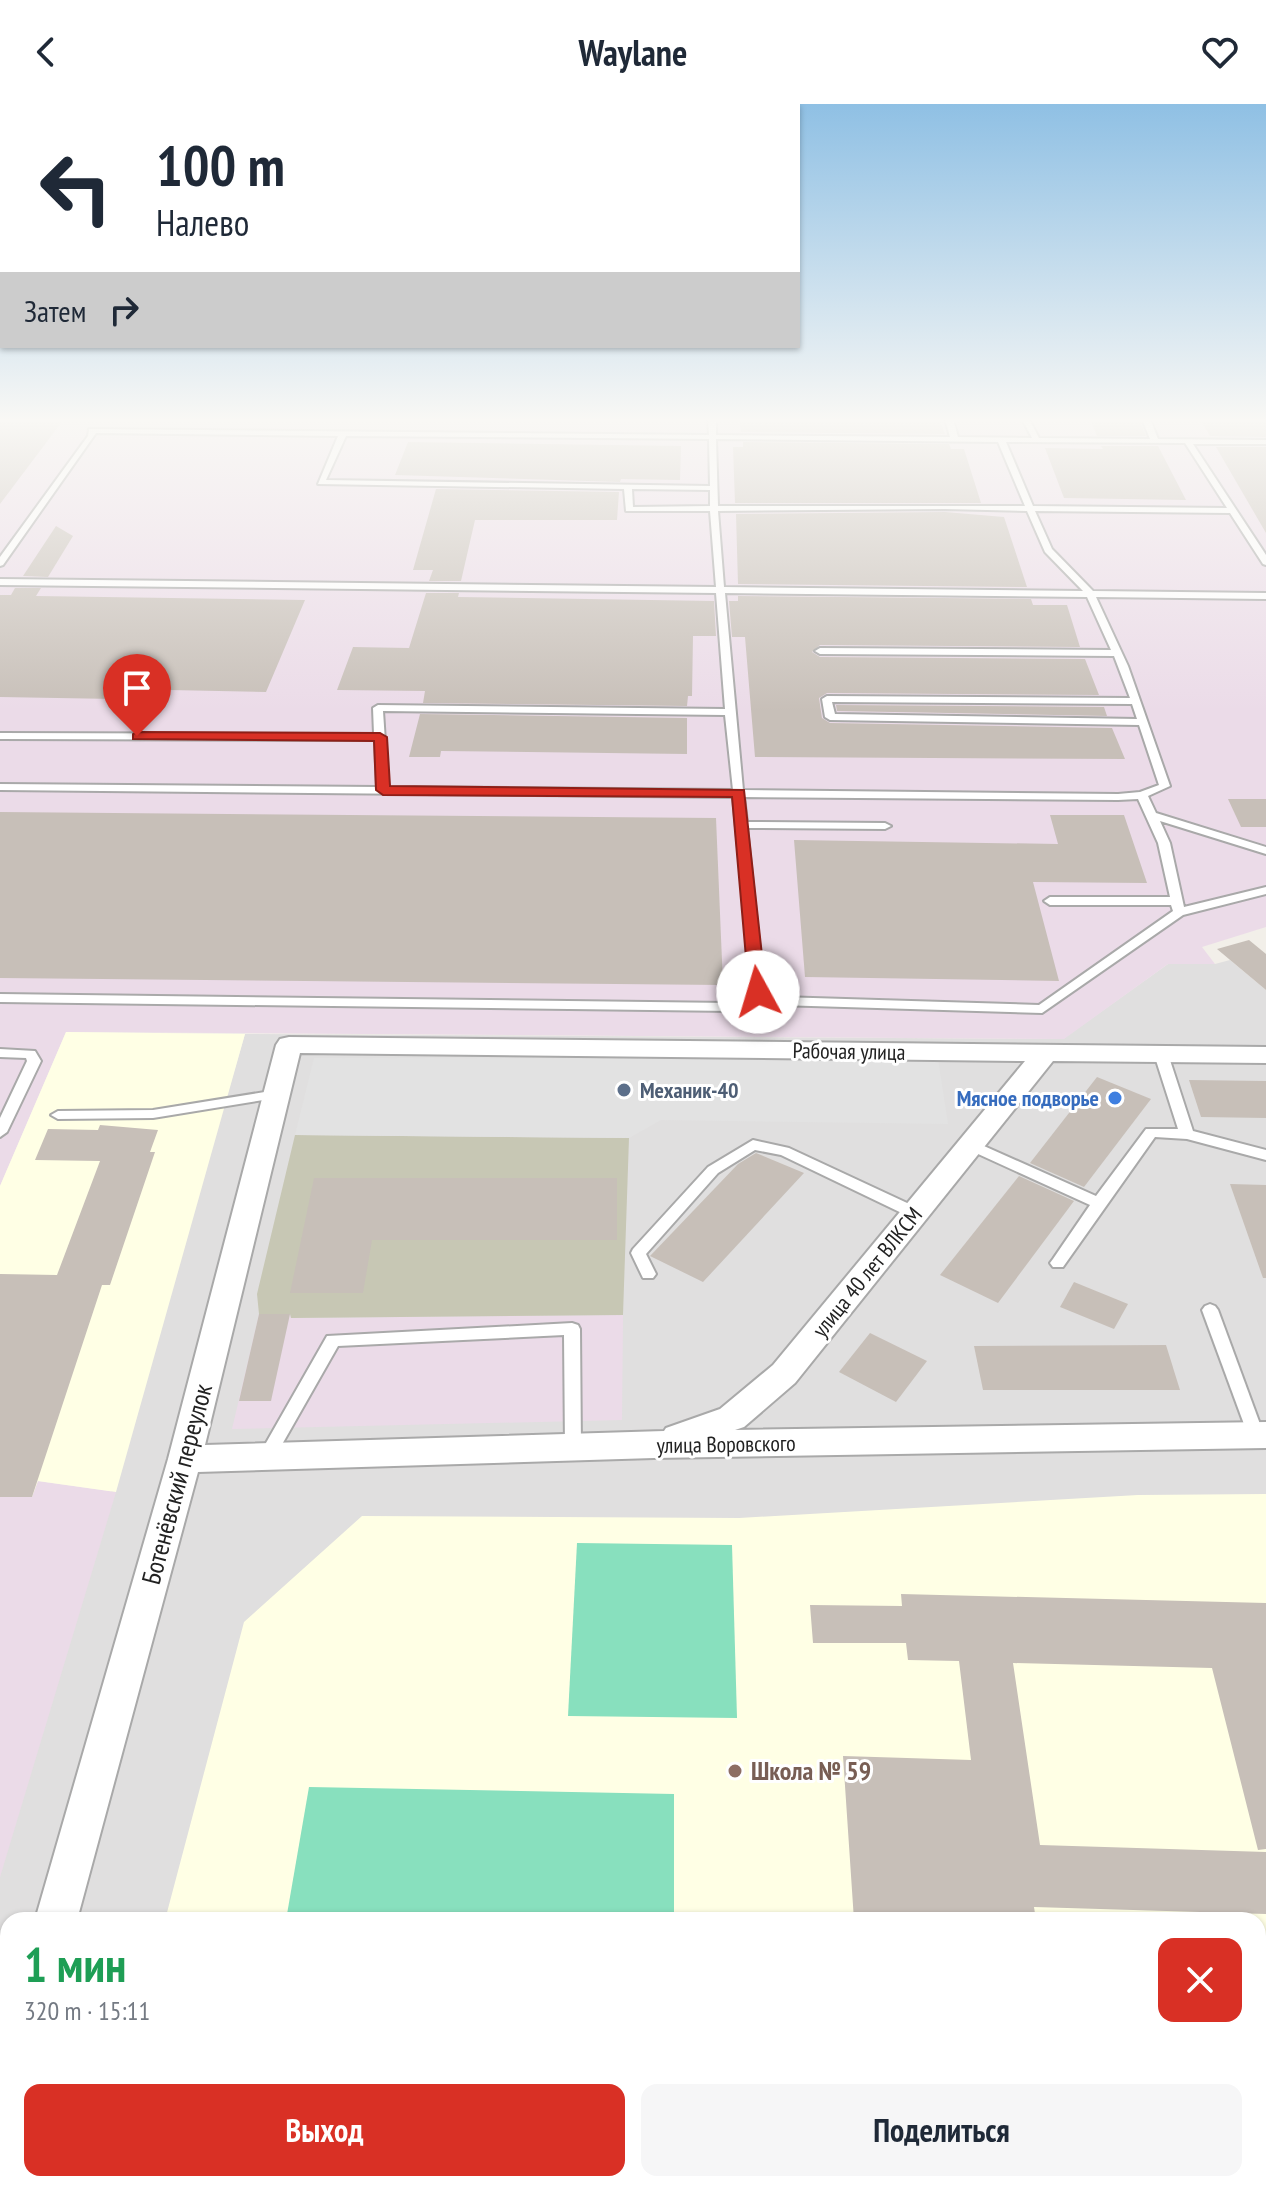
<!DOCTYPE html>
<html lang="ru">
<head>
<meta charset="utf-8">
<style>
  body { margin:0; font-family:"PT Sans Narrow",sans-serif; background:#f6f6f7; color:#1f2937; height:100vh; display:flex; flex-direction:column; font-size:30px; white-space:nowrap }
  * { box-sizing:border-box; margin:0 }
  p { font-size:26px; color:#747a83 }
  .icon { flex:none; width:44px; height:44px; fill:none; stroke:currentColor; stroke-width:2; stroke-linecap:round; stroke-linejoin:round }
  .map { position:relative; flex:1; overflow:hidden }
  .sheet { position:absolute; left:0px; top:1808px; width:1266px; height:280px; display:flex; flex-direction:column; background:#fff; border-radius:24px 24px 0 0; box-shadow:0 2px 6px #0004 }
  .sheet>* { flex:none }
  .top-card { position:absolute; left:0px; top:0px; width:800px; height:244px; box-shadow:0 2px 6px #0004; background:#fff; color:#1f2937; overflow:hidden }
  .pin { position:absolute; display:grid; place-items:center; width:68px; height:68px; color:#fff; margin:-82px -34px; border-radius:50% 50% 50% 0; rotate:-45deg; box-shadow:0 0 8px #0007 }
  .pin .icon { rotate:45deg }
  .me { position:absolute; width:88px; margin:-44px; rotate:354deg; stroke-linejoin:round; filter:drop-shadow(0 0 6px #0008) }
  .turn { display:flex; align-items:center; gap:28px; height:168px; padding:0 24px; font-size:36px }
  .turn .icon { width:104px; height:104px; stroke-width:2.5 }
  .turn b { display:block; font-size:56px; line-height:68px }
  .then { display:flex; align-items:center; height:76px; padding:0 24px; background:#0003; gap:16px; font-size:30px }
  .round { display:grid; place-items:center; flex:none; width:84px; height:84px; border-radius:16px; background:#f6f6f7 }
  .headline { display:flex; align-items:center; justify-content:space-between; height:136px; padding:0 24px }
  h1 { font-size:48px; font-weight:600; line-height:60px; color:#1e9e55 }
  .primary-button { display:flex; gap:16px; margin-top:auto; padding:16px 24px }
  .primary-button a { flex:1; height:92px; border-radius:16px; background:#d93025; color:#fff; font-size:32px; font-weight:600; line-height:92px; text-align:center }
  .primary-button a+a { background:#f6f6f7; color:#1f2937 }
  header { display:flex; justify-content:space-between; align-items:center; height:104px; padding:0 24px; background:#fff; font-size:36px; font-weight:600 }
  .map>svg:first-child { display:block }
  .residential { fill:#e0dfdf; fill-rule:evenodd }
  .industrial { fill:#ebdbe8 }
  .education { fill:#ffffe5 }
  .construction { fill:#c7c7b4 }
  .pitch { fill:#88e0be }
  .parking { fill:#e2e2e2 }
  .building { fill:#c7bfb8 }
  .lines { fill:none; stroke-linecap:round; stroke-linejoin:round }
  .lane-casing { stroke:#a9a9a9; stroke-width:4 }
  .street-casing { stroke:#a9a9a9; stroke-width:4 }
  .secondary-casing { stroke:#707d05; stroke-width:4 }
  .lane { fill:#fff; fill-rule:evenodd }
  .street { fill:#fff; fill-rule:evenodd }
  .secondary { fill:#f7fabf; fill-rule:evenodd }
  .route { fill:#d93025; stroke:#8d1f18; stroke-width:2 }
  .service-dot { fill:#5c6f8a; stroke:#fff; stroke-width:3 }
  .shop-dot { fill:#3f7fe0; stroke:#fff; stroke-width:3 }
  .education-dot { fill:#8d6e63; stroke:#fff; stroke-width:3 }
  .labels { text-anchor:middle; stroke-width:6; stroke-linejoin:round; paint-order:stroke }
  .street-label { font-size:22px; fill:#222; stroke:#fff }
  .service-label { font-size:22px; font-weight:bold; fill:#4e5e75; stroke:#fff; text-anchor:start }
  .shop-label { font-size:22px; font-weight:bold; fill:#366cbe; stroke:#fff; text-anchor:end }
  .near-street-label { font-size:26px; fill:#222; stroke:#fff }
  .near-education-label { font-size:26px; font-weight:bold; fill:#785e54; stroke:#fff; text-anchor:start }
</style>
</head>
<body>
<header><svg class="icon" aria-label="back" viewBox="0 0 24 24"><path d="M15 5l-7 7 7 7"/></svg>Waylane<svg class="icon" aria-label="heart" viewBox="0 0 24 24"><path d="M12 20l-8-8c-3-5 5-10 8-4 3-6 11-1 8 4z"/></svg></header>
<div class="map">
<svg width="1266" height="2088" viewBox="0 0 1266 2088">
  <rect width="100%" height="100%" fill="#f2efe9"/>
  <path class="residential" d="M1230 856 1266 886V2088H0V1768L245 930 1063 935 1168 860H1215ZM8 1816H1258V2080H8Z"/>
  <g class="industrial">
    <polygon points="0,315 1266,315 1266,823 1202,843 1215,860 1168,860 1064,935 66,928 0,1082"/>
    <polygon points="259,1210 290,1210 291,1214 623,1211 622,1316 232,1325"/>
    <polygon points="37,1377 116,1388 0,1773 0,1393"/>
  </g>
  <g class="education">
    <polygon points="66,928 245,930 116,1388 38,1377 32,1393 0,1393 0,1082"/>
    <polygon points="1266,1390 1266,2025 1258,2025 1258,1816 165,1816 244,1518 362,1412 739,1414 1138,1391"/>
  </g>
  <polygon class="construction" points="295,1031 629,1034 623,1211 291,1214 290,1210 259,1210 257,1190"/>
  <g class="pitch">
    <polygon points="577,1439 732,1441 737,1614 568,1612"/>
    <polygon points="309,1683 674,1690 674,1816 286,1816"/>
  </g>
  <polygon class="parking" points="314,954 938,955 948,1020 661,1016 629,1034 295,1031"/>
  <g class="building">
    <polygon points="0,315 64,315 0,400"/>
    <polygon points="739,315 939,315 945,330 741,328"/>
    <polygon points="1090,315 1139,315 1146,332 1097,332"/>
    <polygon points="1200,315 1266,315 1266,333 1210,332"/>
    <polygon points="408,338 681,342 680,376 621,375 620,378 395,371"/>
    <polygon points="743,338 949,340 951,345 964,345 981,399 735,399 733,343 743,343"/>
    <polygon points="1101,342 1158,342 1186,396 1064,394 1045,344 1103,345"/>
    <polygon points="1216,343 1266,343 1266,429"/>
    <polygon points="436,385 619,388 617,416 475,416 461,477 429,477 433,466 413,466"/>
    <polygon points="945,408 1004,413 1027,483 738,480 736,410"/>
    <polygon points="56,422 73,432 48,473 23,472"/>
    <polygon points="15,484 41,484 36,492 305,496 266,588 120,585 115,595 0,593 0,491 11,491"/>
    <polygon points="426,489 459,489 458,493 714,497 716,532 693,532 692,592 688,592 687,602 423,599 425,587 337,586 353,543 409,544"/>
    <polygon points="738,492 1031,495 1033,501 1067,501 1080,543 820,541 812,548 820,553 1085,555 1099,591 827,589 819,594 822,614 830,619 1112,624 1125,655 755,653 745,533 732,533 729,497 738,497"/>
    <polygon points="836,601 1104,603 1107,612 837,607"/>
    <polygon points="420,610 687,614 687,650 441,647 440,653 409,653"/>
    <polygon points="1228,695 1266,695 1266,723 1241,723"/>
    <polygon points="0,708 716,714 723,881 0,874"/>
    <polygon points="1050,711 1124,711 1147,779 1033,778 1059,877 805,873 794,736 1058,740"/>
    <polygon points="1249,836 1266,850 1266,886 1217,845"/>
    <polygon points="1097,973 1151,995 1084,1083 1030,1059"/>
    <polygon points="1189,976 1266,977 1266,1014 1201,1013"/>
    <polygon points="100,1021 158,1026 150,1048 155,1048 110,1181 102,1181 32,1393 0,1393 0,1170 57,1171 100,1057 35,1056 48,1025 98,1026"/>
    <polygon points="756,1049 804,1069 703,1178 650,1152 738,1060"/>
    <polygon points="1019,1072 1074,1097 998,1199 940,1171"/>
    <polygon points="314,1074 617,1074 617,1136 372,1136 363,1189 290,1189"/>
    <polygon points="1230,1080 1266,1081 1266,1174 1263,1174"/>
    <polygon points="1074,1178 1128,1200 1114,1225 1060,1203"/>
    <polygon points="259,1210 290,1210 271,1297 239,1297"/>
    <polygon points="870,1229 927,1257 896,1298 839,1268"/>
    <polygon points="1166,1241 1180,1286 983,1286 974,1242"/>
    <polygon points="901,1490 1266,1499 1266,1745 1258,1746 1212,1564 1013,1559 1040,1741 1266,1748 1266,1810 1034,1803 1036,1816 854,1816 843,1652 971,1656 959,1557 908,1556 906,1539 813,1539 810,1501 902,1502"/>
  </g>
  <g class="lines">
    <g class="lane-casing">
      <g id="lane">
        <path d="M708 315H716V331L950 333 945 315H953L958 333 1032 334 1022 315H1029L1039 334 1150 335 1142 315H1150L1158 335 1266 336V340H1193L1266 451V461L1263 460 1230 409 1035 407 1052 445 1093 487 1266 489V495L1096 493 1128 562 1170 682 1148 692 1156 709 1266 743V750L1160 717 1170 739 1184 803 1266 783V790L1183 811 1042 909 778 901 759 893 732 907 0 898V890L730 899 752 886 733 693 0 686V680L377 683 375 636 0 635V629L374 630 373 604 378 601 725 605 716 489 0 481V475L716 483 710 407H626L624 385 318 380 338 332 96 329 3 461 0 462V453L88 332 89 325 709 331ZM346 332 709 335 710 382 326 376ZM716 335 998 338 1025 402H718ZM1006 338 1185 339 1227 404 1033 402ZM632 385 710 386V402L633 403ZM945 405 1027 407 1045 448 1083 487 724 483 718 407ZM725 489 1087 493 1111 546 820 544 815 547 820 550 1114 552 1130 594 827 592 822 595 825 613 830 616 1139 621 1159 681 1140 688 1118 690 743 686ZM832 598 1132 600 1137 615 835 610ZM383 607 725 611 733 686 388 683ZM744 693 1118 696 1138 695 1158 739 1170 793H1050L1044 797 1050 801H1171L1173 807 1039 901 780 893 764 886 747 724 885 725 891 722 885 719 747 718Z"/>
        <polygon points="0,945 35,947 41,957 7,1028 0,1033 0,1014 27,957 26,954 0,953"/>
        <polygon points="1161,946 1168,950 1193,1027 1266,1046 1266,1056 1187,1035 1155,1033 1063,1163 1053,1163 1050,1159 1053,1155 1090,1101 965,1044 963,1041 965,1038 975,1038 1096,1092 1146,1025 1178,1025 1154,950"/>
        <polygon points="277,986 282,987 284,990 282,993 153,1014 58,1015 51,1011 58,1007 153,1006"/>
        <polygon points="753,1036 789,1044 920,1105 922,1109 915,1114 910,1113 781,1051 755,1046 718,1069 646,1150 656,1170 653,1174 643,1174 631,1149 633,1145 708,1063"/>
        <polygon points="1210,1200 1215,1202 1218,1206 1264,1331 1262,1336 1256,1338 1250,1336 1248,1331 1202,1206 1205,1202"/>
        <polygon points="572,1219 578,1221 580,1225 581,1344 579,1349 573,1351 567,1349 565,1344 564,1231 338,1242 272,1358 266,1360 260,1358 258,1353 327,1232"/>
      </g>
    </g>
    <g class="street-casing">
      <g id="street">
        <path d="M289 933 1266 943V959L1053 957 795 1279 744 1323 735 1326 1266 1318V1344L654 1354 198 1368 77 1816H35L168 1355 276 941 280 935ZM300 949 1025 957 773 1261 720 1305 666 1324 664 1327 205 1341Z"/>
        <polygon points="8,1965 8,2034 0,2037 0,1969"/>
        <rect x="719" y="2080" width="48" height="8"/>
      </g>
    </g>
    <g class="secondary-casing">
      <g id="secondary">
        <polygon points="0,2030 8,2030 8,2080 34,2080 32,2087 0,2088"/>
        <polygon points="756,2080 977,2080 981,2088 760,2088"/>
      </g>
    </g>
    <use href="#lane" class="lane"/>
    <use href="#street" class="street"/>
    <use href="#secondary" class="secondary"/>
  </g>
  <linearGradient id="sky" x2="0" y2="1"><stop stop-color="#8fc0e4"/><stop offset="0.52" stop-color="#f9f8f5"/><stop offset="1" stop-color="#f9f8f5" stop-opacity="0"/></linearGradient>
  <rect width="1266" height="608" fill="url(#sky)"/>
  <polygon class="route" points="137,628 380,629 387,633 390,682 744,686 766,888 758,893 749,888 732,693 383,691 376,686 374,637 133,635 133,630"/>
  <circle class="service-dot" cx="624" cy="986" r="8"/>
  <circle class="shop-dot" cx="1115" cy="994" r="8"/>
  <circle class="education-dot" cx="735" cy="1667" r="8"/>
  <g class="labels">
    <g class="street-label">
      <text transform="translate(849 947) rotate(1)" y="8">Рабочая улица</text>
      <text transform="translate(867 1168) rotate(-51)" y="8">улица 40 лет ВЛКСМ</text>
      <text transform="translate(726 1340) rotate(-1)" y="8">улица Воровского</text>
    </g>
    <g class="service-label">
      <text x="640" y="994">Механик-40</text>
    </g>
    <g class="shop-label">
      <text x="1099" y="1002">Мясное подворье</text>
    </g>
    <g class="near-street-label">
      <text transform="translate(177 1380) rotate(-75)" y="9">Ботенёвский переулок</text>
    </g>
    <g class="near-education-label">
      <text x="751" y="1676">Школа № 59</text>
    </g>
  </g>
</svg>
<div class="pin" style="left:137px;top:632px;background:#d93025"><svg class="icon" aria-label="arrive" viewBox="0 0 24 24"><path d="M6 21V4h12l-3 4 3 4H6"/></svg></div>
<svg class="me" style="left:758px;top:888px" viewBox="-20 -20 40 40"><circle r="19" fill="#fff"/><path d="M0-13L10 11 0 6-10 11z" fill="#d93025"/></svg>
<div class="top-card">
<div class="turn"><svg class="icon" aria-label="left" viewBox="0 0 24 24"><path d="M17 20v-9H6M10 6l-5 5 5 5"/></svg><div><b>100 m</b>Налево</div></div>
<div class="then">Затем<svg class="icon" aria-label="right" viewBox="0 0 24 24"><path d="M7 20v-9h11M14 6l5 5-5 5"/></svg></div>
</div>
<section class="sheet">
<div class="headline"><div><h1>1 мин</h1><p>320 m · 15:11</p></div><a class="round" style="background:#d93025;color:#fff"><svg class="icon" aria-label="close" viewBox="0 0 24 24"><path d="M6 6l12 12M18 6L6 18"/></svg></a></div>
<div class="primary-button"><a>Выход</a><a>Поделиться</a></div>
</section>
</div>
</body>
</html>
